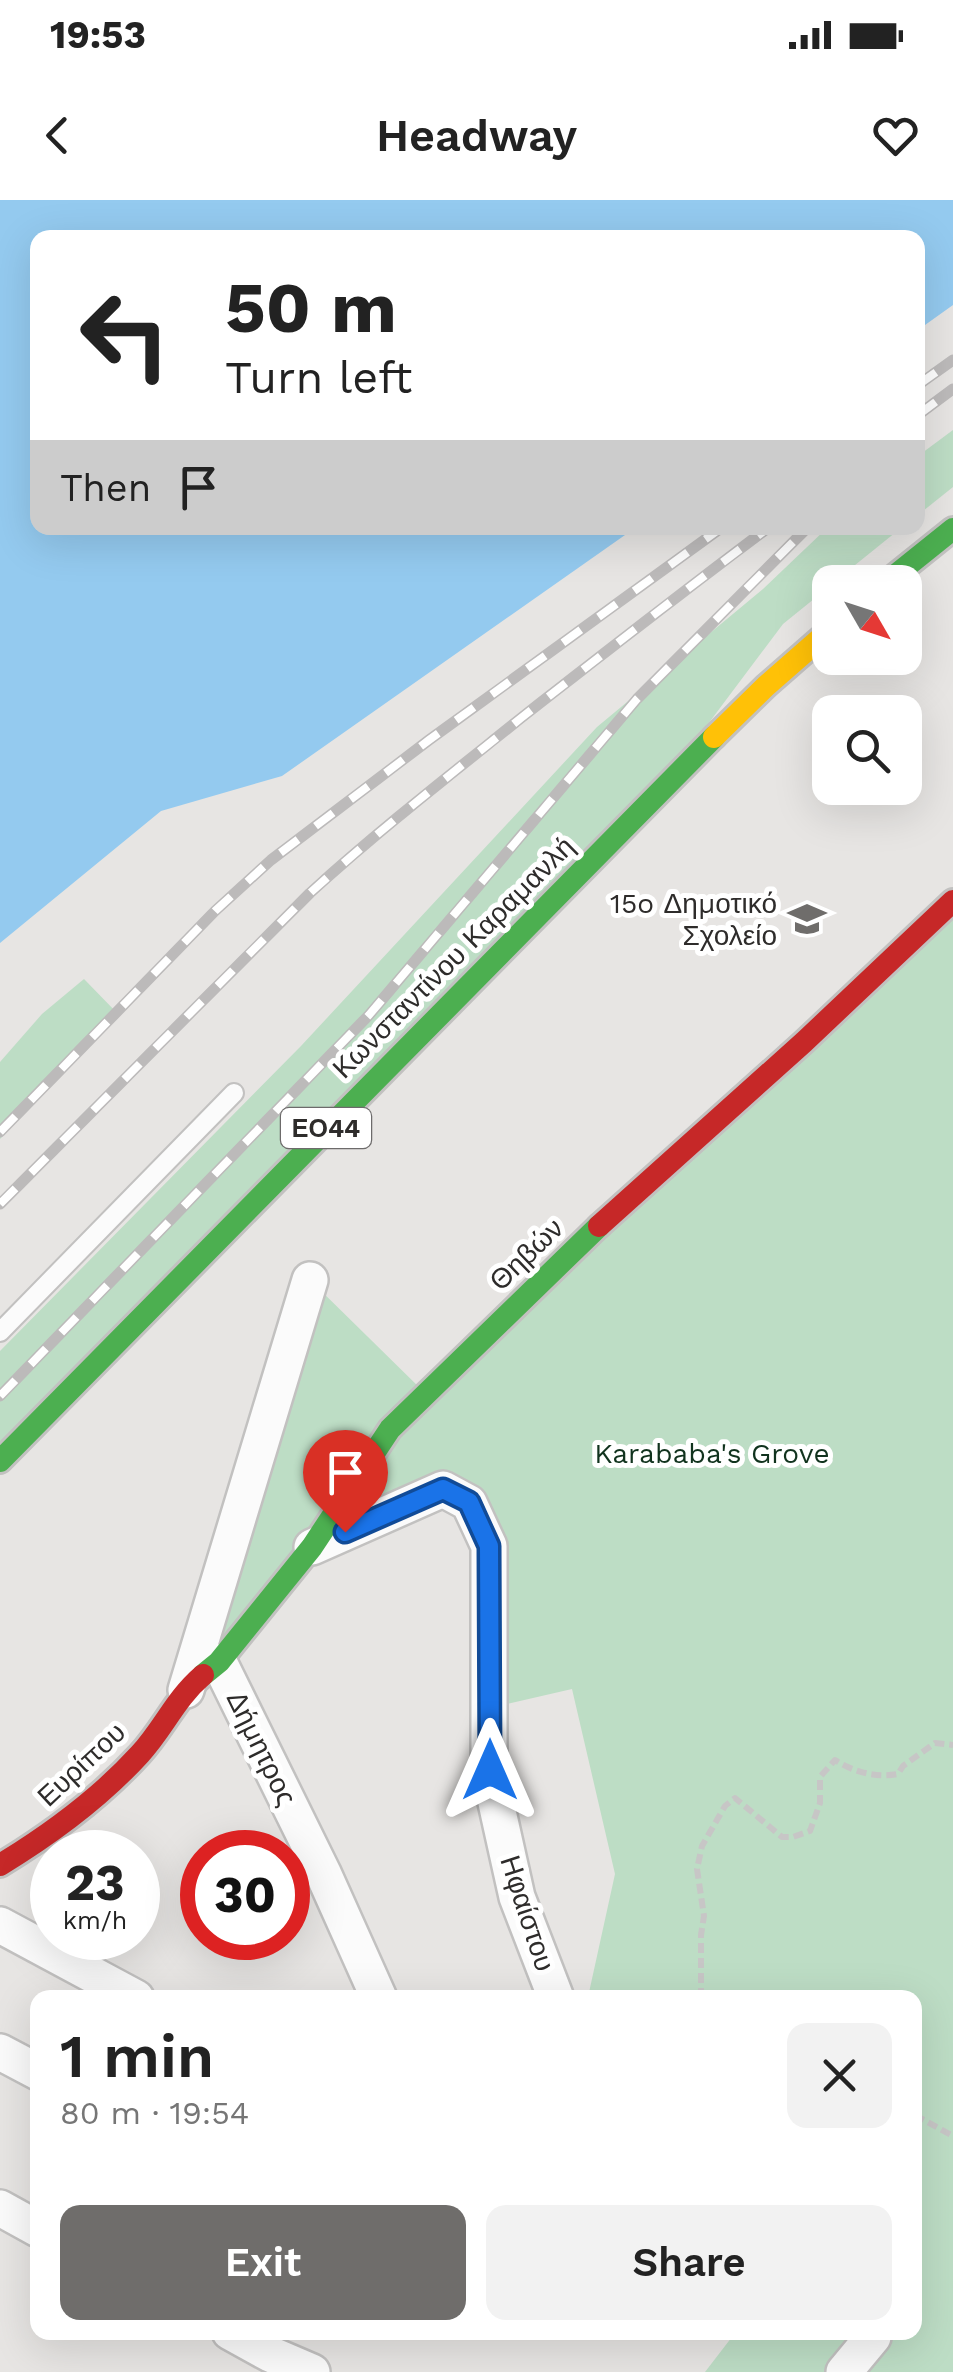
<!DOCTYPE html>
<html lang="en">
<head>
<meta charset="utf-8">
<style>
  body { margin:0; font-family:"Work Sans",sans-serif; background:#f2f2f2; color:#222; height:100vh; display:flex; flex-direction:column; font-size:38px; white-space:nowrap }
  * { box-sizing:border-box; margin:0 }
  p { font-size:32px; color:#767676 }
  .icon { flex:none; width:55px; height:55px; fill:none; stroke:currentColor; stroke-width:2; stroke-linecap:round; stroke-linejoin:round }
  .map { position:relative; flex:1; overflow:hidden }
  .details { position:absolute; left:30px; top:1790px; width:892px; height:350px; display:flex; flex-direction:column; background:#fff; border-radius:20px; box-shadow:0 10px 40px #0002 }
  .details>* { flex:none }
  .banner { position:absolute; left:30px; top:30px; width:895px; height:305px; border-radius:20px; box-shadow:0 10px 40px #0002; background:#fff; color:#222; overflow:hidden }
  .needle { width:65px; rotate:129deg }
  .tools { position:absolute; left:812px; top:365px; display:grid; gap:20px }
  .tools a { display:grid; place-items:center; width:110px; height:110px; border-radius:20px; background:#fff; box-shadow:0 10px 40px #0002; font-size:50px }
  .speed { position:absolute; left:30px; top:1630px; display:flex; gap:20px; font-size:50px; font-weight:700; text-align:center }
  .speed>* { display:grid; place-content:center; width:130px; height:130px; border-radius:50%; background:#fff; box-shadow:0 10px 40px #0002; line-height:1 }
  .speed small { font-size:25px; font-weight:400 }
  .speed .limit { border:15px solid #d22; background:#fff; color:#111 }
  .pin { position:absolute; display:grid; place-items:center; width:85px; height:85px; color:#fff; margin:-102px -42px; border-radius:50% 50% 50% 0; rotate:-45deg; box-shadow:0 0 10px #0007 }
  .pin .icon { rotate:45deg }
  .me { position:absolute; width:110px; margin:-55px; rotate:0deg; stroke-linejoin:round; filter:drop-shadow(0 0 8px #0008) }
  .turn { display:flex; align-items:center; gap:35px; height:210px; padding:0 30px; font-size:45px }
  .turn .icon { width:130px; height:130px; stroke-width:2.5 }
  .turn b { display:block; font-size:70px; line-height:85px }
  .then { display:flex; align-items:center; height:95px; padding:0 30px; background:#0003; gap:20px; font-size:38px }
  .round { display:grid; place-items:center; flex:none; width:105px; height:105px; border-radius:20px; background:#f2f2f2 }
  .head { display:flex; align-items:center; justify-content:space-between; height:170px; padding:0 30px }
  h1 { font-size:60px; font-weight:600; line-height:75px }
  .primary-button { display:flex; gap:20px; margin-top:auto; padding:20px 30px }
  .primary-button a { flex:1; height:115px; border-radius:20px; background:#6f6d6b; color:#fff; font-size:40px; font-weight:600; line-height:115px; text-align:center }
  .primary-button a+a { background:#f2f2f2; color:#222 }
  .status { display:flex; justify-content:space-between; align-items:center; height:70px; padding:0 50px; background:#fff; direction:ltr }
  .status svg { height:28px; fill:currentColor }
  header { display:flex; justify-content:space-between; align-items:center; height:130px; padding:0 30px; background:#fff; font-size:45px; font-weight:600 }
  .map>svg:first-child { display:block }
  .green { fill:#bdddc5 }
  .water { fill:#94caef }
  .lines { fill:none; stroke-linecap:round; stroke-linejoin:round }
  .lane-casing { stroke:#c2c1c0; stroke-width:22 }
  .street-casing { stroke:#c2c1c0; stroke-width:40 }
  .fast-casing { stroke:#c2c1c0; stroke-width:28 }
  .slow-casing { stroke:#c2c1c0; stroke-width:28 }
  .jam-casing { stroke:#c2c1c0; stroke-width:28 }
  .path { stroke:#c7c6c6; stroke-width:6; stroke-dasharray:10 5; stroke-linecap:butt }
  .lane { stroke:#fbfbfb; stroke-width:18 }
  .street { stroke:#fbfbfb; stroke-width:35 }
  .fast { stroke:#4caf50; stroke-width:22 }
  .slow { stroke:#ffc107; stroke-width:22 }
  .jam { stroke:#c62828; stroke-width:22 }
  .rail-casing { stroke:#bcbaba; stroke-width:11 }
  .rail { stroke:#fff; stroke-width:8; stroke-dasharray:22; stroke-linecap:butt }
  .route-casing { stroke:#114b97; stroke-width:25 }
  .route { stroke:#1a73e8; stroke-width:18 }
  .labels { text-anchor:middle; stroke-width:10; stroke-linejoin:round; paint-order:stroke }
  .shield { fill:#fff; stroke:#6d6b6b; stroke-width:2.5 }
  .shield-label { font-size:25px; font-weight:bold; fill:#2e2c2b }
  .poi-label { font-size:28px; fill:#2e2c2b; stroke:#fff; text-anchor:end }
  .street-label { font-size:28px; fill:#2e2c2b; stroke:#fff }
  .park-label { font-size:28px; fill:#11331e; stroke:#fff }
</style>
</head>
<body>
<div class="status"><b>19:53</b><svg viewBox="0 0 49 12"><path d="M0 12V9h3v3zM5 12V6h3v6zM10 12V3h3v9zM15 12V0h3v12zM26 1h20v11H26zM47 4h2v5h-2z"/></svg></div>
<header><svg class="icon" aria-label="back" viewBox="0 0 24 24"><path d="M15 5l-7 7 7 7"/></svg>Headway<svg class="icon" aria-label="heart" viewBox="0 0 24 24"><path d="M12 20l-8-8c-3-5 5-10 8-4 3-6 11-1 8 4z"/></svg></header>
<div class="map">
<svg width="953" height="2172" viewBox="0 0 953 2172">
  <rect width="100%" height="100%" fill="#e7e5e3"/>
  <g class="green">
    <polygon points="953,230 953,287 918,315 918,256"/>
    <polygon points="827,328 901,328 834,382 830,382 830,386 783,424 654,596 0,1261 0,1151 301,846 597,527 763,389"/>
    <polygon points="953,699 953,2172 705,2172 735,2133 915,2132 915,1798 588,1797 615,1674 572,1489 489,1508 489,1346 443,1289 312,1347 186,1490 310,1080 425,1193"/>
    <polygon points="84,779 119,815 0,939 0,862 42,814"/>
  </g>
  <polygon class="water" points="0,0 953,0 953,105 918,130 918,38 38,38 38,328 635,328 282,576 161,611 0,743"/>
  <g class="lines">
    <g class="lane-casing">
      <polyline id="lane" points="0,1132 234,893"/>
    </g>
    <g class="street-casing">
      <g id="street">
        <polyline points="312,1347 443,1289 469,1303 489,1346 489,1571 517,1697 556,1798"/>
        <polyline points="219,1462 323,1673 379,1798"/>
        <polyline points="186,1490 310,1080"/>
        <polyline points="0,1725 136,1798"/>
        <polyline points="0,1852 38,1872"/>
        <polyline points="0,2008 38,2029"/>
        <polyline points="230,2132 270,2154 312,2172"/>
        <polyline points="844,2172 873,2137 873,2132"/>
      </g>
    </g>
    <g class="fast-casing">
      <g id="fast">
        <polyline points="887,382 953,329"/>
        <polyline points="0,1261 714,537"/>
        <polyline points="203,1475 219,1462 312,1347 390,1229 599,1026"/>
      </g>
    </g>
    <g class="slow-casing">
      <polyline id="slow" points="714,537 766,486 830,430"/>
    </g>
    <g class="jam-casing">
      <g id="jam">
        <polyline points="599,1026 804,842 953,701"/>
        <path d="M0 1665C51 1634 100 1598 140 1554 164 1528 175 1499 203 1475"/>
      </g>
    </g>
    <g class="path">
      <path d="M701 1798V1735L704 1716 697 1669 702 1646 725 1606 735 1598 782 1637H793L810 1631 820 1603V1577L835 1560C853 1572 877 1578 898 1574L903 1566 935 1543 953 1545"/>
      <polyline points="915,1915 953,1936"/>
    </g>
    <use href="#lane" class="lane"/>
    <use href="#street" class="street"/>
    <use href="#fast" class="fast"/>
    <use href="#slow" class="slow"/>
    <use href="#jam" class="jam"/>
    <g class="rail-casing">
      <g id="rail">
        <polyline points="918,185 953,160"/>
        <polyline points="918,215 953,189"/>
        <polyline points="0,932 215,711 271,660 429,540 721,328"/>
        <path d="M0 1004 310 693C378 631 450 575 521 518 603 454 685 390 768 328"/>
        <polyline points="0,1196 369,815 637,499 807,328"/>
      </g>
    </g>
    <use href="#rail" class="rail"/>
  </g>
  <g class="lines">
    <g class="route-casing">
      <polyline id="route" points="345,1332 443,1289 469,1302 489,1346 490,1570"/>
    </g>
    <use href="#route" class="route"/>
  </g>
  <defs>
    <g id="school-bare" transform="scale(3)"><path d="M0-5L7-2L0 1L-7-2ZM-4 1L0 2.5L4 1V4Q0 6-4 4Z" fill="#6f6d6b" stroke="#fff" stroke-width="2.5" paint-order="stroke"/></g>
  </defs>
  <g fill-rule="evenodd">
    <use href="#school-bare" x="807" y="719"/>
  </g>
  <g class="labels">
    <rect class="shield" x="281" y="908" width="90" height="40" rx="8"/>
    <g class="shield-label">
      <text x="326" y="937">ΕΟ44</text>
    </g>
    <g class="poi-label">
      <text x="777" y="713">15o Δημοτικό<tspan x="777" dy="32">Σχολείο</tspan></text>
    </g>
    <g class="street-label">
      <text transform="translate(453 757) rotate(-45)" y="10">Κωνσταντίνου Καραμανλή</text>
      <text transform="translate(526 1054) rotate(-44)" y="10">Θηβών</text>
      <text transform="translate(262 1548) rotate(64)" y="10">Δήμητρος</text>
      <text transform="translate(81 1564) rotate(-43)" y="10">Ευρίπου</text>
      <text transform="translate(528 1713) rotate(72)" y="10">Ηφαίστου</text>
    </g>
    <g class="park-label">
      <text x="712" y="1263">Karababa's Grove</text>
    </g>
  </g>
</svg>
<div class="tools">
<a><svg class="needle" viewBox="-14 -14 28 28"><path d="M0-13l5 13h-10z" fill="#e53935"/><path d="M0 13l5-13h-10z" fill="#767676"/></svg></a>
<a><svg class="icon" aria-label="search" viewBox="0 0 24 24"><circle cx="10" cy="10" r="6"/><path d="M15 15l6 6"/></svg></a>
</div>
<div class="speed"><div>23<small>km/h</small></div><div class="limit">30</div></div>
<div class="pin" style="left:345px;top:1332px;background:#d93025"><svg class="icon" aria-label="arrive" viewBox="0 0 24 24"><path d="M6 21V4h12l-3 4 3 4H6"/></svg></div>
<svg class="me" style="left:490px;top:1570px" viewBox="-20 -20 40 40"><path d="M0-17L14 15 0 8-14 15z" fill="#1a73e8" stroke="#fff" stroke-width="4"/></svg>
<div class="banner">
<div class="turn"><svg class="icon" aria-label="left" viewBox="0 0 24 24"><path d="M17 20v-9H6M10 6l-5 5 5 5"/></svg><div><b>50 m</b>Turn left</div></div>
<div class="then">Then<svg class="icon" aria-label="arrive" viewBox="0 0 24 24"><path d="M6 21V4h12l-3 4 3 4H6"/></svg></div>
</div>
<section class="details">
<div class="head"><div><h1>1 min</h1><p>80 m · 19:54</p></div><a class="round"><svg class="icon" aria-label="close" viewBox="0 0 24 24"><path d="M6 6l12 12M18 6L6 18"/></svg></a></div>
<div class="primary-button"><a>Exit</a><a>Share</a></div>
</section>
</div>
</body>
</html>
